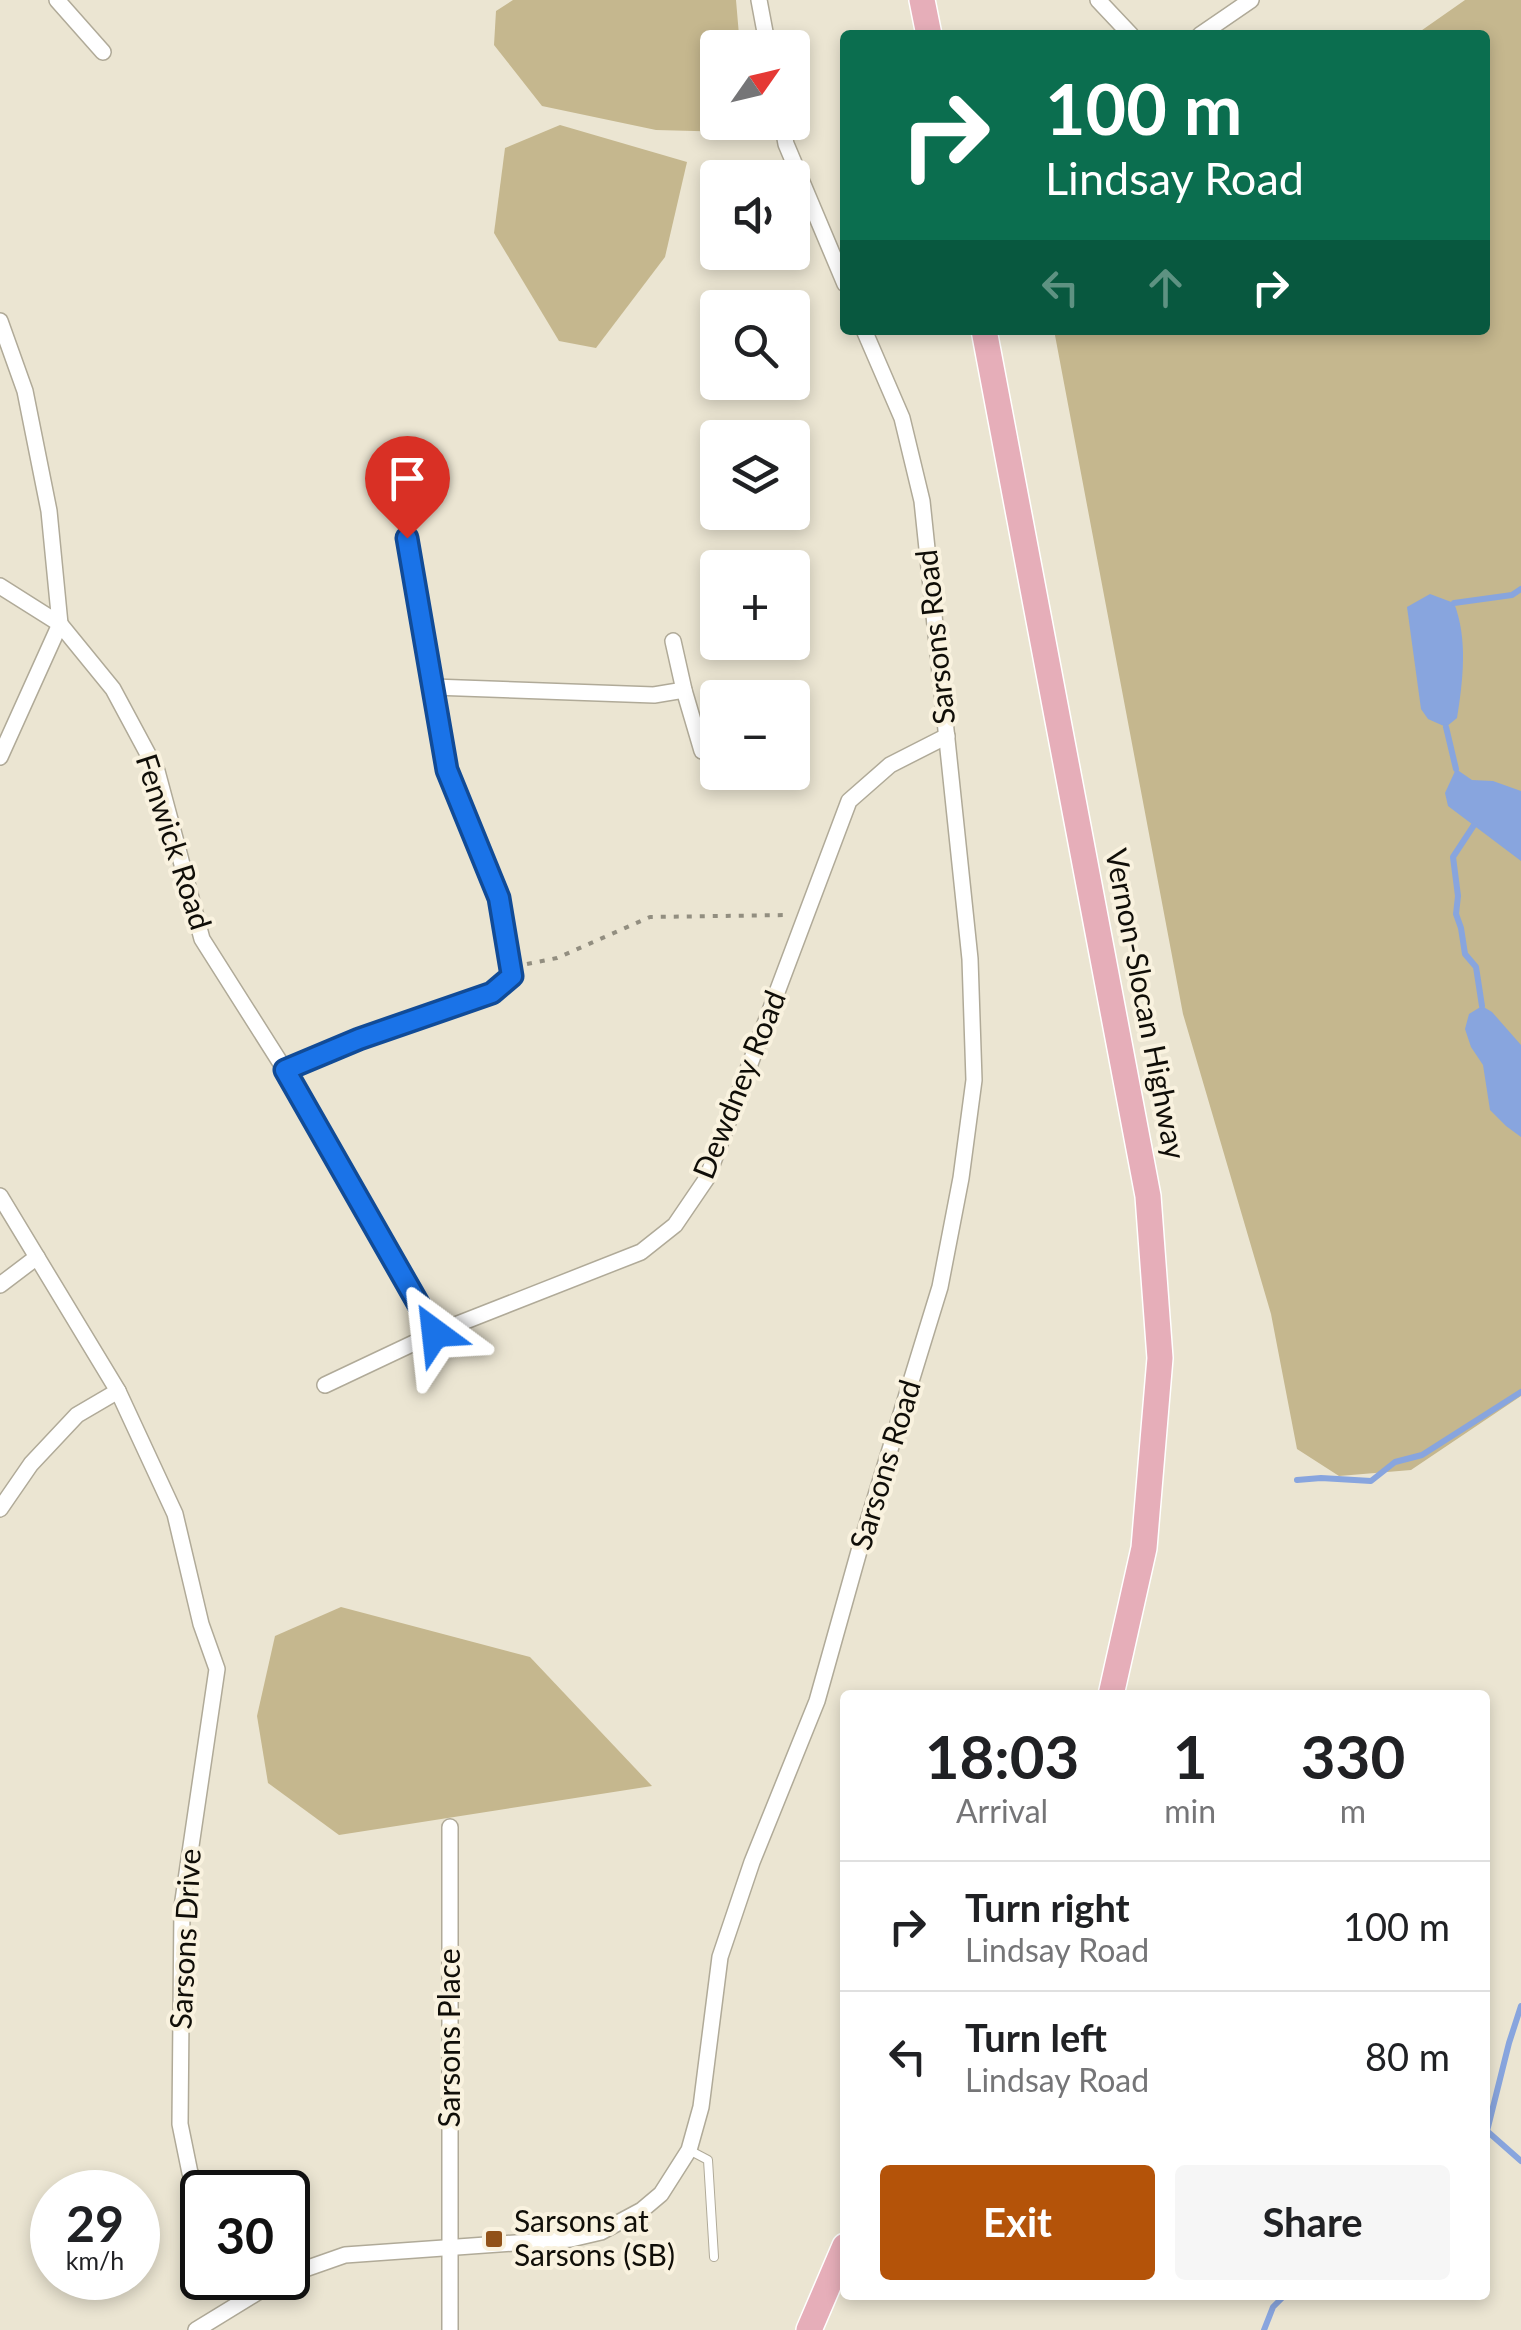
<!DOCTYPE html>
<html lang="en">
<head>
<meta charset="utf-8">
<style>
  body { margin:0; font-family:Lato,sans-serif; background:#f6f6f6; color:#202124; height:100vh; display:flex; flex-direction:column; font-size:38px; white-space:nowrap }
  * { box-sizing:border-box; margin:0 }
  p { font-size:32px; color:#757577 }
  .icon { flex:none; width:55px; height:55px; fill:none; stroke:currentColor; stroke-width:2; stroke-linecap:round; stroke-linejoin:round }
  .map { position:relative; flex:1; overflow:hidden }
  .details { position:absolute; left:840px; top:1690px; width:650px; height:610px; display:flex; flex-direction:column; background:#fff; border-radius:10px; box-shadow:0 5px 15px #0003 }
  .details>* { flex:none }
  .banner { position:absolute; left:840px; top:30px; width:650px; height:305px; border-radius:10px; box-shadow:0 5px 15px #0003; background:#0b6e4f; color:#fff; overflow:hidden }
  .needle { width:65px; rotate:56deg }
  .tools { position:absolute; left:700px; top:30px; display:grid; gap:20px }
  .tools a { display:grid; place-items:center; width:110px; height:110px; border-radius:10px; background:#fff; box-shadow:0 5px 15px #0003; font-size:50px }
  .speed { position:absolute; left:30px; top:2170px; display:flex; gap:20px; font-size:50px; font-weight:700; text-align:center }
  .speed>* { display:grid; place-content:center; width:130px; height:130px; border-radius:50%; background:#fff; box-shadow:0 5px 15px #0003; line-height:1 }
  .speed small { font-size:25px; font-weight:400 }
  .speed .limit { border:5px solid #111; border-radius:15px; background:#fff; color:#111 }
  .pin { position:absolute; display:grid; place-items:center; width:85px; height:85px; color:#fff; margin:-102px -42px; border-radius:50% 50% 50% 0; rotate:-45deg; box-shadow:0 0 10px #0007 }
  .pin .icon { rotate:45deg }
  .me { position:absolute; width:110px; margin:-55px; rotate:330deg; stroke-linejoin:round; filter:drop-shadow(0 0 8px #0008) }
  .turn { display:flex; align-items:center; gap:35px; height:210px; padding:0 40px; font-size:45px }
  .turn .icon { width:130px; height:130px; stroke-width:2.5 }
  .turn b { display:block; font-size:70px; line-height:85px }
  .lanes { display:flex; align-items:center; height:95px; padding:0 40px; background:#0003; justify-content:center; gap:50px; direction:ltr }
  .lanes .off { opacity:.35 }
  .eta { display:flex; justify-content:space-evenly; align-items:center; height:170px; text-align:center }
  .eta b { font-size:60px; font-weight:700; line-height:70px }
  .action { display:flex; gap:20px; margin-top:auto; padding:20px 40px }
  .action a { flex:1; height:115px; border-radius:10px; background:#b45309; color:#fff; font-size:40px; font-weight:700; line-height:115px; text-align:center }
  .action a+a { background:#f6f6f6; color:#202124 }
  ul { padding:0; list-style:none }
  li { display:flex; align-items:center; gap:30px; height:130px; padding:0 40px; border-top:2px solid #e0e0e0 }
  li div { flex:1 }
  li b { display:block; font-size:38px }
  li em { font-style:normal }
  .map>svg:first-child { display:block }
  .green { fill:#c5b78e }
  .water { fill:#88a5de }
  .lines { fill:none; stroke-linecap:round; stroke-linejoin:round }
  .stream { stroke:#88a5de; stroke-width:6 }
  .service-casing { stroke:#b0aa98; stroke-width:10 }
  .minor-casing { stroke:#b0aa98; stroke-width:18 }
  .primary-casing { stroke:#fff; stroke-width:28 }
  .path { stroke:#928e80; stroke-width:4; stroke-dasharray:5 8; stroke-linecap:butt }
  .service { stroke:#fff; stroke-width:8 }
  .minor { stroke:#fff; stroke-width:15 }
  .primary { stroke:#e6aeb9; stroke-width:25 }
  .route-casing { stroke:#114b97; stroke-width:25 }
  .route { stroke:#1a73e8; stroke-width:18 }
  .poi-dot { fill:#915219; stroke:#f9f2df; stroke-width:4 }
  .labels { text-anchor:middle; stroke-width:8; stroke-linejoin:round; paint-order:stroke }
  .street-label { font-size:30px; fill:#100e08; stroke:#f9f2df }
  .poi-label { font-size:30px; fill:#100e08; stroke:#f9f2df; text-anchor:start }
</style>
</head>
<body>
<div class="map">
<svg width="1521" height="2330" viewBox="0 0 1521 2330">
  <rect width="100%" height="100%" fill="#ebe5d2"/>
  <g class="green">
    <polygon points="513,0 736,0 740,47 718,48 718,122 734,123 732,132 656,130 542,106 494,45 496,11"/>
    <polygon points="1465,0 1521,0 1521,1396 1411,1470 1339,1476 1297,1449 1271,1314 1183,1014 1054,330 1485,330 1485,35 1415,35"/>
    <polygon points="560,125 687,162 665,257 596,348 559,341 494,233 505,148"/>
    <polygon points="341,1607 530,1657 652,1786 339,1835 268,1783 257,1716 275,1636"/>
  </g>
  <g class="water">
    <path d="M1430 594 1454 603C1468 639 1463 680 1457 718L1446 727 1428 719 1421 709 1407 607Z"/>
    <polygon points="1456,769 1472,780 1493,781 1521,791 1521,861 1448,806 1445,793"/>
    <polygon points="1482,1006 1492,1012 1521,1045 1521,1137 1506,1126 1490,1110 1483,1065 1471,1047 1465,1029 1469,1014"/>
  </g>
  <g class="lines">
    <g class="stream">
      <polyline points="1454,603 1512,595 1521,589"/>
      <polyline points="1446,727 1456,769"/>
      <polyline points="1474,825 1453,857 1458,896 1456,914 1461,928 1465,954 1476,967 1482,1006"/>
      <polyline points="1297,1480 1321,1478 1371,1481 1395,1462 1422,1455 1521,1392"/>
      <polyline points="1521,2006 1509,2043 1487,2131 1521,2161"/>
      <polyline points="1264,2330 1273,2307 1285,2295"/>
    </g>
    <g class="service-casing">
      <polyline id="service" points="689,2150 708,2160 714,2257"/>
    </g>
    <g class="minor-casing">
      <g id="minor">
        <polyline points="57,0 103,52"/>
        <polyline points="759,0 768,48"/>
        <polyline points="1098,0 1131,35"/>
        <polyline points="1200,35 1251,0"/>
        <polyline points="782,122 786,144 845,284"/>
        <polyline points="0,321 25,391 49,511 60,624 0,757"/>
        <polyline points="0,586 60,624 113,689 157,771 202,939 285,1070 435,1333"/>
        <polyline points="673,641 684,690 702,751"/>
        <polyline points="433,687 654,695 684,690"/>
        <polyline points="285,1070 359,1039 491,993 512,976 499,898 447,770 407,538"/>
        <polyline points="0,1196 118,1391 175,1514 201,1624 217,1669 182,1907 180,2124 190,2173 206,2192"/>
        <polyline points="0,1285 37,1257"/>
        <polyline points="325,1385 435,1333 641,1252 675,1225 707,1178 849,801 890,765 947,736"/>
        <polyline points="0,1509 31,1464 77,1415 118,1391"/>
        <polyline points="450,1827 450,2330"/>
        <polyline points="288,2275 345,2255 571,2239 601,2232 642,2210 661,2194 689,2150 701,2107 720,1957 752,1862 817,1701 861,1544 940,1287 961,1178 974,1080 970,959 922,501 902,418 864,330"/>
        <polyline points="196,2330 281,2278"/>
      </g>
    </g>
    <g class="primary-casing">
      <g id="primary">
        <polyline points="922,0 929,35"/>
        <polyline points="984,330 1148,1196 1160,1358 1144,1548 1111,1695"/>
        <polyline points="809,2330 845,2246"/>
      </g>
    </g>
    <polyline class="path" points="527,964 557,958 650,917 788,915"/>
    <use href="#service" class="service"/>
    <use href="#minor" class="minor"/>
    <use href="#primary" class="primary"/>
  </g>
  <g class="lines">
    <g class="route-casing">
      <polyline id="route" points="407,538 447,770 499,898 512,976 492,993 359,1039 285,1070 435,1333"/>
    </g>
    <use href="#route" class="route"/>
  </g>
  <rect class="poi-dot" x="484" y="2229" width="20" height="20" rx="5"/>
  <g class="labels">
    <g class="street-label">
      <text transform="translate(936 637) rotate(-96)" y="10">Sarsons Road</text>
      <text transform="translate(173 842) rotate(72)" y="10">Fenwick Road</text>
      <text transform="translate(1145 1004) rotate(79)" y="10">Vernon-Slocan Highway</text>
      <text transform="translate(740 1085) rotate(-68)" y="10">Dewdney Road</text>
      <text transform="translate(886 1465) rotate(-73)" y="10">Sarsons Road</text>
      <text transform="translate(186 1939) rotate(-87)" y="10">Sarsons Drive</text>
      <text transform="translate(450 2038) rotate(-90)" y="10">Sarsons Place</text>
    </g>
    <g class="poi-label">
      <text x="514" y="2232">Sarsons at<tspan x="514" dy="34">Sarsons (SB)</tspan></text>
    </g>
  </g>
</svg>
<div class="tools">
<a><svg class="needle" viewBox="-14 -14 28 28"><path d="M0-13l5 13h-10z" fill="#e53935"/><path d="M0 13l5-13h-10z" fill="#757577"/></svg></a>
<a><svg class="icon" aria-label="sound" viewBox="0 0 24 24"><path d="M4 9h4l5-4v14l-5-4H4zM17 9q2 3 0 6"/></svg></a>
<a><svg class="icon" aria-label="search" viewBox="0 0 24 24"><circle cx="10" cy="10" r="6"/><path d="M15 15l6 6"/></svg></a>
<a><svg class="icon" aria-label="layers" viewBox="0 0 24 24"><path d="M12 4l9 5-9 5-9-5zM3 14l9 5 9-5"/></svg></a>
<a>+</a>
<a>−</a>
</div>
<div class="speed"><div>29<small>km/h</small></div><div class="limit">30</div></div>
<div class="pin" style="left:407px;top:538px;background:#d93025"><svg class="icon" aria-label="arrive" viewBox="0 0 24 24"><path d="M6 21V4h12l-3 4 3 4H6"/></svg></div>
<svg class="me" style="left:435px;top:1333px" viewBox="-20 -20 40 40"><path d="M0-17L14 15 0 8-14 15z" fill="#1a73e8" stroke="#fff" stroke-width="4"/></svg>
<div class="banner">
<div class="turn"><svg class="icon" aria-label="right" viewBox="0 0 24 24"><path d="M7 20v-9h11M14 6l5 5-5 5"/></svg><div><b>100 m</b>Lindsay Road</div></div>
<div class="lanes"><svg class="icon off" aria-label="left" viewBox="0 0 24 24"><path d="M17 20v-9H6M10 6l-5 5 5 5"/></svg><svg class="icon off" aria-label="ahead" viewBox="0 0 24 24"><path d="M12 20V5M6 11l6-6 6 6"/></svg><svg class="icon" aria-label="right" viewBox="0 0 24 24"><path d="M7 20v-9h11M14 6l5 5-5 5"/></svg></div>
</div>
<section class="details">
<div class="eta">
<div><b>18:03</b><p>Arrival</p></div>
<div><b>1</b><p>min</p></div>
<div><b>330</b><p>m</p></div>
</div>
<ul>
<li><svg class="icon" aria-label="right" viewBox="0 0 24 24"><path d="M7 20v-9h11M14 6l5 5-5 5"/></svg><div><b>Turn right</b><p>Lindsay Road</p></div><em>100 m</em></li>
<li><svg class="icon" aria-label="left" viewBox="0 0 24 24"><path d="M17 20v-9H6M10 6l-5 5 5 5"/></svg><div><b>Turn left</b><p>Lindsay Road</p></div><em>80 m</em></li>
</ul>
<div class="action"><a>Exit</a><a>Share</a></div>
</section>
</div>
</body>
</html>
